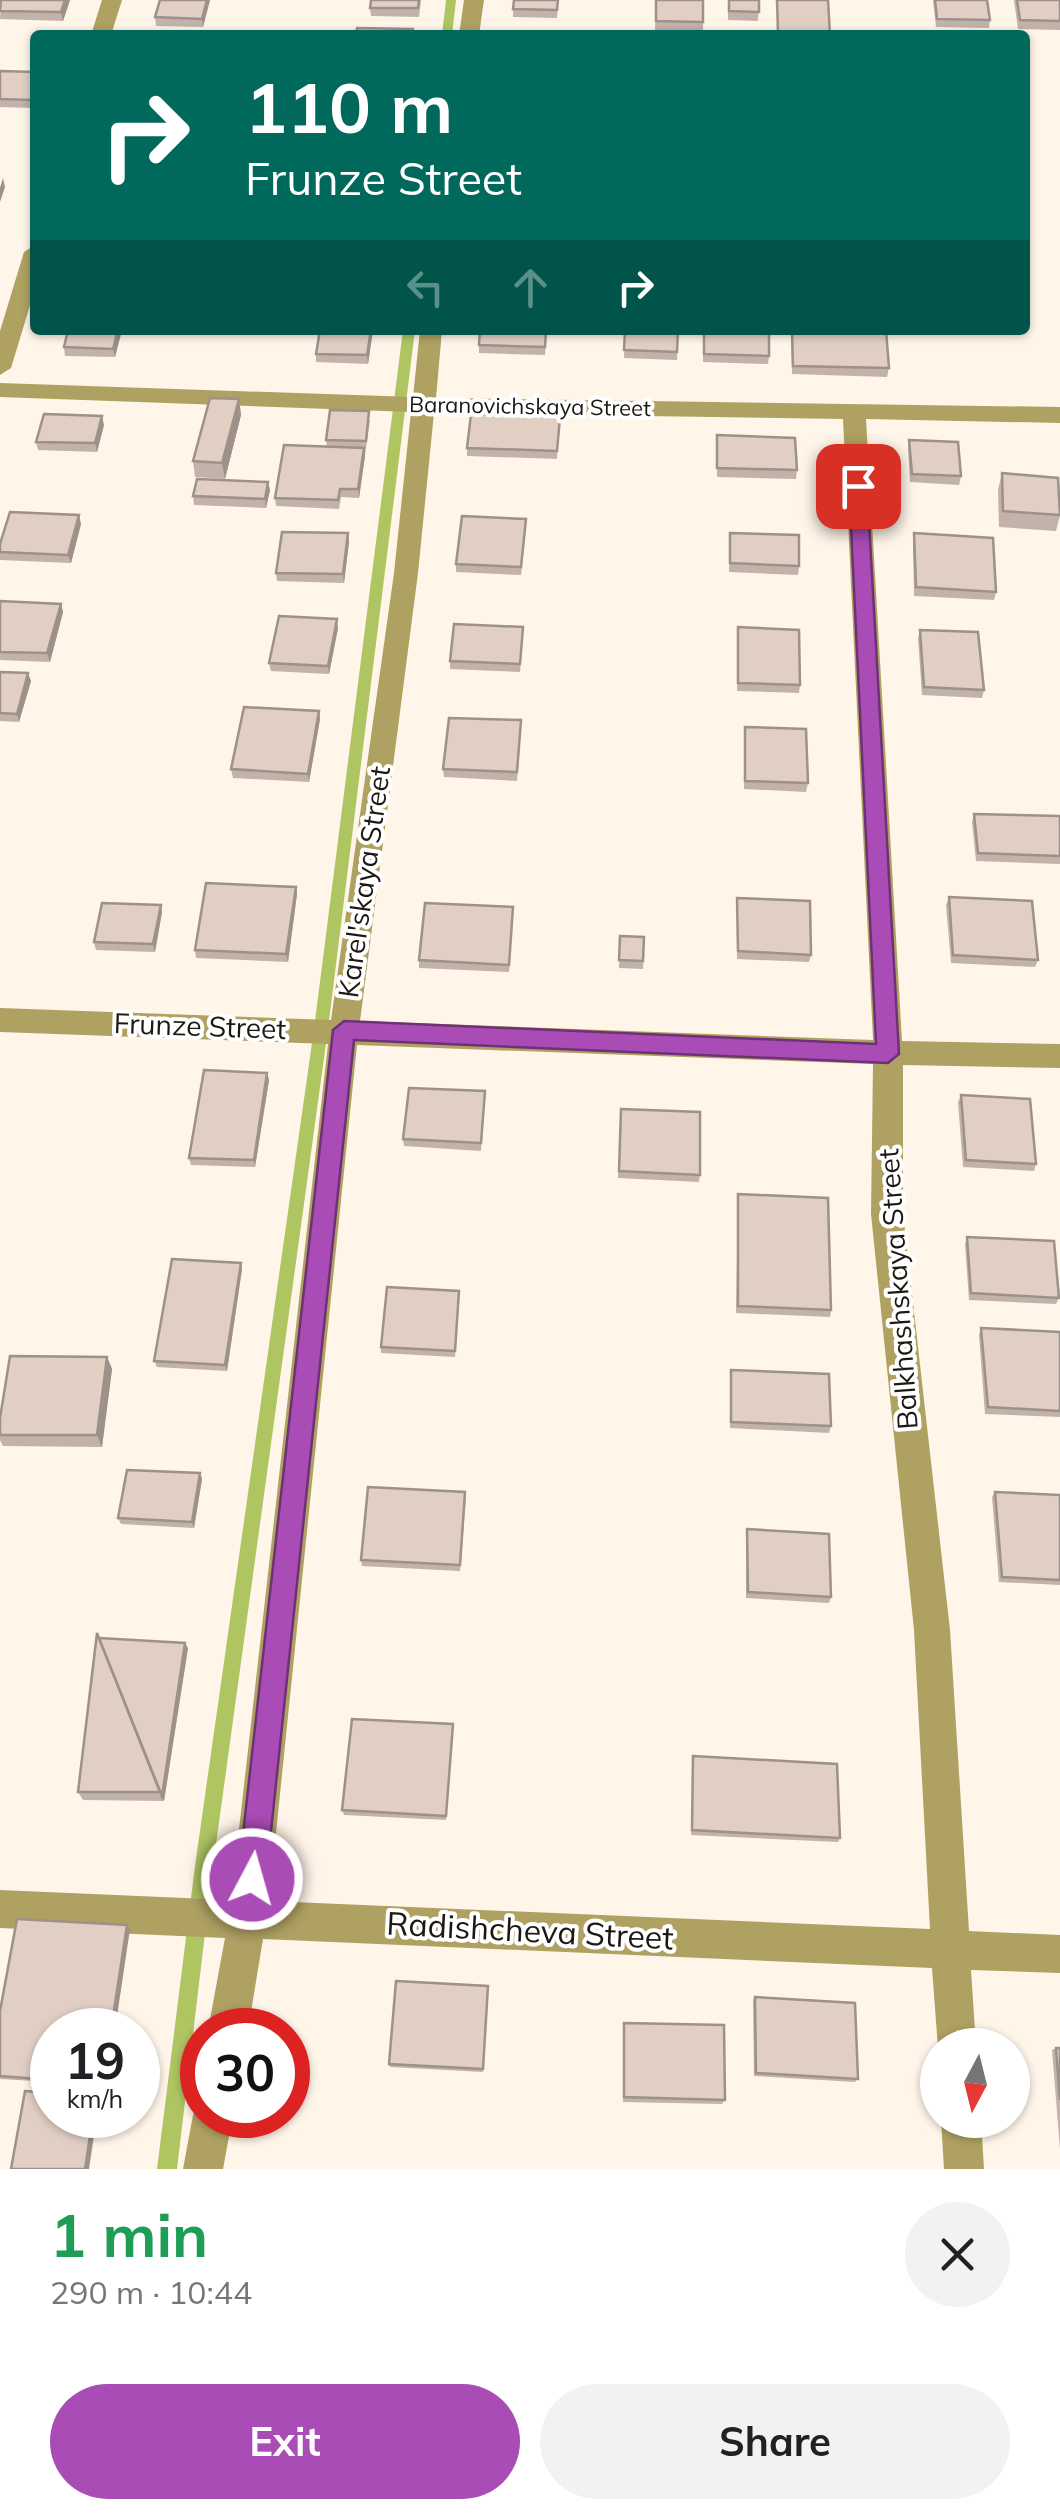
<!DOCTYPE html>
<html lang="en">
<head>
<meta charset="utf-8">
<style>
  body { margin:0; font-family:Mulish,sans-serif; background:#f2f2f2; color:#202124; height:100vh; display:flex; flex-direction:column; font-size:38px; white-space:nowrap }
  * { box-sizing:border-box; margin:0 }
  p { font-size:32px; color:#757577 }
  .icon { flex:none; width:55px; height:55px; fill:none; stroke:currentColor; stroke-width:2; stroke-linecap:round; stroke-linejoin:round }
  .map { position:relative; height:2169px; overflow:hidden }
  .side { display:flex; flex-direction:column; background:#fff; flex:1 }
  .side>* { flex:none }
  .guide { position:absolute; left:30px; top:30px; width:1000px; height:305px; border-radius:10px; box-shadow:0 2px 8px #0004; background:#00695c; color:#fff; overflow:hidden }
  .needle { width:65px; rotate:187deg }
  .buttons { position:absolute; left:920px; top:2028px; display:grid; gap:20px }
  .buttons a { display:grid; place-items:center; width:110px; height:110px; border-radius:50%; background:#fff; box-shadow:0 2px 8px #0004; font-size:50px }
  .speed { position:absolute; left:30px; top:2008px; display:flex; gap:20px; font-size:50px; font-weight:700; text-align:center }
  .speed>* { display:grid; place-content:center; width:130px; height:130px; border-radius:50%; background:#fff; box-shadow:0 2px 8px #0004; line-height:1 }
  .speed small { font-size:25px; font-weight:400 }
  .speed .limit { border:15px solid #d22; background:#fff; color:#111 }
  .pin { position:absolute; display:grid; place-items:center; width:85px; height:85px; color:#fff; margin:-42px; border-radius:20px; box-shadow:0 5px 15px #0006 }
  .me { position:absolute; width:110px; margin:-55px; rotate:6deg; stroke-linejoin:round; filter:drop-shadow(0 0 8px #0008) }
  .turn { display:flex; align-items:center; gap:35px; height:210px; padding:0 50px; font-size:45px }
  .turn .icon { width:130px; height:130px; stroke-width:2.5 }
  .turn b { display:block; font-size:70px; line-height:85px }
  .lanes { display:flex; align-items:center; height:95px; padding:0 50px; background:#0003; justify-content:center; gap:50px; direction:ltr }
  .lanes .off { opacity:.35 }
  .round { display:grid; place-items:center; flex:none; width:105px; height:105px; border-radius:52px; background:#f2f2f2 }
  .headline { display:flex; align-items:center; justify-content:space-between; height:170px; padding:0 50px }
  h1 { font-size:60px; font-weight:700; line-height:75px; color:#1e9e55 }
  .button { display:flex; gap:20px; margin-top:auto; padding:20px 50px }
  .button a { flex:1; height:115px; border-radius:60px; background:#aa4cb5; color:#fff; font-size:40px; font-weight:700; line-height:115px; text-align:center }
  .button a+a { background:#f2f2f2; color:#202124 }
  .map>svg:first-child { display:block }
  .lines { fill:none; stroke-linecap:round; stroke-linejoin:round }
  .stream { fill:#aec562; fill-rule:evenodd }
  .minor { fill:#afa162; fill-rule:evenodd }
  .wall { fill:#c2b2a9 }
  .shaded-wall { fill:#9e9189 }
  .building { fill:#e1cfc4; stroke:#9e9189; stroke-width:2.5 }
  .route { fill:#aa4cb5; stroke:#6e3176; stroke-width:2.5 }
  .labels { text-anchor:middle; stroke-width:8; stroke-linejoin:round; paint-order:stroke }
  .far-street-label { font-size:22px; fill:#1c1813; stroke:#fff }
  .street-label { font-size:28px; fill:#1c1813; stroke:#fff }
  .near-street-label { font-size:32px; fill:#1c1813; stroke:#fff }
</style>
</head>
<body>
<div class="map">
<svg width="1060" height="2169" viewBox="0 0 1060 2169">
  <rect width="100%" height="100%" fill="#fff5e9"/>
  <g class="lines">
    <g class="stream">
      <polygon points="446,0 456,0 452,35 442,35"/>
      <polygon points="403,330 415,330 328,1029 213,1866 177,2169 157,2169 195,1866 314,1029"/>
    </g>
    <g class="minor">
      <polygon points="102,0 122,0 111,35 91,35"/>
      <polygon points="464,0 484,0 479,35 459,35"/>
      <polygon points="35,245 35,289 11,368 0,375 0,331 24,252"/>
      <path d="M420 330H442L436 398 1060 407V423L866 419 902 1041 1060 1044V1068L903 1065V1214L950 1630 969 1931 1060 1935V1973L971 1970 976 2045H938V2048L932 1968 263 1939 248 2030H208L225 1938 0 1928V1890L231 1900 328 1044 0 1032V1008L331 1020 394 573 411 412 0 397V383L413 397ZM434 413 843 419 873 1040 360 1021 418 573ZM357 1045 873 1064 871 1214 914 1630 930 1929 269 1901Z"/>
      <polygon points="202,2099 202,2115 233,2115 223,2169 183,2169 193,2115"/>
      <polygon points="941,2120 981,2120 984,2169 944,2169"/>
    </g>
  </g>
  <g class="wall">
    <polygon points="1,0 70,0 63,21 0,19"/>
    <polygon points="210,0 203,27 156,26 155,17"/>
    <polygon points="421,0 419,17 371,16 370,8"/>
    <polygon points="558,0 557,18 513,17 513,9"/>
    <polygon points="656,0 703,0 703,31 655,30"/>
    <polygon points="728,0 759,0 758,21 728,20"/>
    <polygon points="933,0 987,0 990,20 989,28 936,27"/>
    <polygon points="1014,0 1060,0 1060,30 1018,29"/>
    <polygon points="0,71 35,72 33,108 0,107"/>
    <polygon points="122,330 115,357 65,356 64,347"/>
    <polygon points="373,330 368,364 316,362 316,354"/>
    <polygon points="547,330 545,355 479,353 479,345"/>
    <polygon points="625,330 678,330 677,360 624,358"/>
    <polygon points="703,330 769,356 768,364 703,362"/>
    <polygon points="791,330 886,330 889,368 887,377 792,374"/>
    <polygon points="938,330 985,330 985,332"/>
    <polygon points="239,399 241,415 225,479 195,477 193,461"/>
    <polygon points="560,417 557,459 467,456 467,448"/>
    <polygon points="370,420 359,498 341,497 339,509 276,506 275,498 327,447 326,440"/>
    <polygon points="104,425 97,452 38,450 36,442"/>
    <polygon points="717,435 797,470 796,479 717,477"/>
    <polygon points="909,440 961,476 959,485 910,482 908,449"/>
    <polygon points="1002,473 1060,515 1056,531 999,527 998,490"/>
    <polygon points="270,490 266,508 194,505 193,496"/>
    <polygon points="81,524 71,563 0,560 0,544"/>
    <polygon points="526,527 521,575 456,572 456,564"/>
    <polygon points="348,533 349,542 344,583 277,581 276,573"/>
    <polygon points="730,533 799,566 798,575 729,572"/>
    <polygon points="914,533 996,592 994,600 914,596 913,542"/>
    <polygon points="0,601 61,604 63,612 50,662 0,660"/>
    <polygon points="738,627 800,685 799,693 737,691"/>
    <polygon points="338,628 329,674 271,671 269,663"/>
    <polygon points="920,630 984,690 982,698 922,695 918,638"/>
    <polygon points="523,636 520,672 450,669 450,661"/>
    <polygon points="0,672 31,681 19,722 0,721"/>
    <polygon points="319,711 320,719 309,782 233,778 231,769"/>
    <polygon points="745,727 808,783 806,792 744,789"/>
    <polygon points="521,729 517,781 444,777 443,769"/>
    <polygon points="974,814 1060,816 1060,864 976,861 972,822"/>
    <polygon points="296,887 297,894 288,962 196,958 195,950"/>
    <polygon points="949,897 1038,960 1035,967 951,963 946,905"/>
    <polygon points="737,898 811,955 809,962 737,959"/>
    <polygon points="162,912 155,952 96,950 94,942"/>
    <polygon points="513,915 509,972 419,968 419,960"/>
    <polygon points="620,936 644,937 643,969 619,968"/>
    <polygon points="267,1073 269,1080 255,1167 191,1165 189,1158"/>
    <polygon points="485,1091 481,1151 404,1146 403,1139"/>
    <polygon points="961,1095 1036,1164 1034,1171 963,1167 958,1102"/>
    <polygon points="621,1109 700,1175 699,1182 618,1178"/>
    <polygon points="738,1194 831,1310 830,1317 736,1313"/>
    <polygon points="967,1237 1059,1298 1056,1304 969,1300 965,1244"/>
    <polygon points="241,1263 242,1269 227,1371 157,1367 154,1361"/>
    <polygon points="459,1291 455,1357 381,1353 381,1347"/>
    <polygon points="981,1328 1060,1332 1060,1417 985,1414 979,1335"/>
    <polygon points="107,1357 112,1369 102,1447 3,1446 0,1440 0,1418"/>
    <polygon points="731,1370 831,1426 829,1433 730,1428"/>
    <polygon points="200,1473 202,1479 194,1528 121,1524 118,1518"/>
    <polygon points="995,1492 1060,1495 1060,1585 999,1582 992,1497"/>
    <polygon points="466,1498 460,1571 362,1566 361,1560"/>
    <polygon points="747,1529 831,1597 829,1603 746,1598 746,1535"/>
    <polygon points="99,1638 188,1648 164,1801 83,1800 78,1792"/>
    <polygon points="453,1724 446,1820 344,1815 342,1810"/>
    <polygon points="693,1756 840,1838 838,1842 691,1835"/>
    <polygon points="130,1929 52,2030 52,2082 0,2079 0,2011"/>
    <polygon points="488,1986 483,2072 390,2067 389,2064"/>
    <polygon points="755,1997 858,2079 855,2082 754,2076 753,2000"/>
    <polygon points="624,2023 725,2100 722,2104 623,2102"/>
    <polygon points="1056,2048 1060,2048 1060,2149 1052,2050"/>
  </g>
  <g class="shaded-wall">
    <polygon points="65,0 70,0 63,21 61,12"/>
    <polygon points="207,0 210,0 203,27 202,19"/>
    <polygon points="3,178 5,187 0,202 0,188"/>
    <polygon points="118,330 122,330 115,357 113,349"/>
    <polygon points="371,330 373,330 368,364 367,355"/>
    <polygon points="239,399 241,415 225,479 222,463"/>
    <polygon points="102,416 104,425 97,452 95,443"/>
    <polygon points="364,448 365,456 359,498 358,489"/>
    <polygon points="268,482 270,490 266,508 265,499"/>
    <polygon points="79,515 81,524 71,563 68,555"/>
    <polygon points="348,533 349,542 344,583 343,574"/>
    <polygon points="61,604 63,612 50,662 47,653"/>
    <polygon points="337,619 338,628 329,674 328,666"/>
    <polygon points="28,673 31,681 19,722 17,714"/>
    <polygon points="319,711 320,719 309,782 308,774"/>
    <polygon points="296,887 297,894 288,962 286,954"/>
    <polygon points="161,905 162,912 155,952 153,944"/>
    <polygon points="267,1073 269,1080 255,1167 254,1160"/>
    <polygon points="241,1263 242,1269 227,1371 225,1365"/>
    <polygon points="107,1357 112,1369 102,1447 97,1435"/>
    <polygon points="200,1473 202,1479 194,1528 192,1522"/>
    <polygon points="102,1643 185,1643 188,1648 164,1801 160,1792"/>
    <polygon points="127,1925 130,1929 115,2030 111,2030"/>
    <polygon points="93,2115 97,2115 89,2169 85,2169"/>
  </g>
  <g class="building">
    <polygon points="1,0 65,0 61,12 0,11"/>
    <polygon points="160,0 207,0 202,19 155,17"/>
    <polygon points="371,0 419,0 418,8 370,8"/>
    <polygon points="514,0 558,0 557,10 513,9"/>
    <polygon points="656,0 703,0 703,22 656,21"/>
    <polygon points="729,0 759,0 759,12 729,11"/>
    <polygon points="777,0 828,0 830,35 778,33"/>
    <polygon points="935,0 987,0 990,20 937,19"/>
    <polygon points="1017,0 1060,0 1060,21 1020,20"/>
    <polygon points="357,28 413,29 412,35 356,35"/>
    <polygon points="0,71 35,72 35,89 31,100 0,99"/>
    <polygon points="68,330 118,330 113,349 64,347"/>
    <polygon points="320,330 371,330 367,355 316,354"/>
    <polygon points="480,330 546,330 545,347 479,345"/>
    <polygon points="625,330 678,330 677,352 624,350"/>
    <polygon points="704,330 769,330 769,356 704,354"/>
    <polygon points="792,330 886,330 889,368 793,366"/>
    <polygon points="210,398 239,399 222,463 193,461"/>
    <polygon points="330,410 369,411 366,441 326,440"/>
    <polygon points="44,414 102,416 95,443 36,442"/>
    <polygon points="471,414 560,417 557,451 467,448"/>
    <polygon points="717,435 795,438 797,470 717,468"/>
    <polygon points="909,440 958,442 961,476 912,474"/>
    <polygon points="284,445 364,448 358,489 340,489 338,500 275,498"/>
    <polygon points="1002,473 1058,478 1060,515 1003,511"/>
    <polygon points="197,479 268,482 265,499 193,496"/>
    <polygon points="10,512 79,515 68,555 0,552 0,544"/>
    <polygon points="462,516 526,519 521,567 456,564"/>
    <polygon points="282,532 348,533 343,574 276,573"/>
    <polygon points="730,533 799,535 799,566 730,563"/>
    <polygon points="914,533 993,538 996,592 916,587"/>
    <polygon points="0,601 61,604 47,653 0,652"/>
    <polygon points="279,616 337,619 328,666 269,663"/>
    <polygon points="454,624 523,627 520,664 450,661"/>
    <polygon points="738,627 799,630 800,685 738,683"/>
    <polygon points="920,630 978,632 984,690 924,687"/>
    <polygon points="0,672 28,673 17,714 0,713"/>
    <polygon points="244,707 319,711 308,774 231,769"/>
    <polygon points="449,718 521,720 517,772 443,769"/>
    <polygon points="745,727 806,729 808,783 745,781"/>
    <polygon points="974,814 1060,816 1060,856 978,853"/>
    <polygon points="206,883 296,887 286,954 195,950"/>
    <polygon points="949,897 1032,901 1038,960 953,955"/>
    <polygon points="737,898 810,901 811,955 738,951"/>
    <polygon points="102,903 161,905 153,944 94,942"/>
    <polygon points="425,903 513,907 509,965 419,960"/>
    <polygon points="620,936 644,937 643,961 619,960"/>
    <polygon points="204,1070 267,1073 254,1160 189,1158"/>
    <polygon points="409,1088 485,1091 481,1143 403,1139"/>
    <polygon points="961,1095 1030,1099 1036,1164 966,1160"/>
    <polygon points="621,1109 700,1112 700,1175 619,1171"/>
    <polygon points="738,1194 828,1198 831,1310 738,1306"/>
    <polygon points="967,1237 1054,1241 1059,1298 971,1293"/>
    <polygon points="172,1259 241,1263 225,1365 154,1361"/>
    <polygon points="387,1287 459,1291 455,1351 381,1347"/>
    <polygon points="981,1328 1060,1332 1060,1411 988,1407"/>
    <polygon points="10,1356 107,1357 97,1435 0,1435 0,1418"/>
    <polygon points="731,1370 829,1374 831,1426 731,1422"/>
    <polygon points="127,1470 200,1473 192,1522 118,1518"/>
    <polygon points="368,1487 465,1492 460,1565 361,1560"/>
    <polygon points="995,1492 1060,1495 1060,1580 1002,1577"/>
    <polygon points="747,1529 829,1534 831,1597 748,1592"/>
    <polygon points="97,1633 160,1792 78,1792"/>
    <polygon points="99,1638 185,1643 162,1796"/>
    <polygon points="352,1719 453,1724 446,1816 342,1810"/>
    <polygon points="693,1756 837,1764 840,1838 692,1830"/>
    <polygon points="17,1919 127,1925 111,2030 52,2030 52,2080 0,2076 0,2011"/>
    <polygon points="396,1981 488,1986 483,2069 389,2064"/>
    <polygon points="755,1997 855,2003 858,2079 756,2073"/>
    <polygon points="624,2023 724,2025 725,2100 624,2097"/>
    <polygon points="1056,2048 1060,2048 1060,2100"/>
    <polygon points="25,2091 52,2093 52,2115 93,2115 85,2169 11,2169"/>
  </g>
  <polygon class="route" points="858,480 867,486 899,1054 888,1063 354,1040 266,1879 262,1889 252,1893 242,1889 238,1879 333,1030 344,1021 876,1044 849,486"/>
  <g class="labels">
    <g class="far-street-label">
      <text transform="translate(530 406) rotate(1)" y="8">Baranovichskaya Street</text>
    </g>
    <g class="street-label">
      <text transform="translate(364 882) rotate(-82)" y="10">Karel'skaya Street</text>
      <text transform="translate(200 1026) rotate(2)" y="10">Frunze Street</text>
      <text transform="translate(898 1289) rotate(-94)" y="10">Balkhashskaya Street</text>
    </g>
    <g class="near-street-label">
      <text transform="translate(530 1931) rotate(3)" y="11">Radishcheva Street</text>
    </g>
  </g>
</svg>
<div class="buttons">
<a><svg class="needle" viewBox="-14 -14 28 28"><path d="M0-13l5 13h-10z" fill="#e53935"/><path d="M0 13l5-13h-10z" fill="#757577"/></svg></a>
</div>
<div class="speed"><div>19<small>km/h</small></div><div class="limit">30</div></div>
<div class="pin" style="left:858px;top:486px;background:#d93025"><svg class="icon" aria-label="arrive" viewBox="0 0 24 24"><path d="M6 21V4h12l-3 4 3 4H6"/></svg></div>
<svg class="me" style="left:252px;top:1879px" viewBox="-20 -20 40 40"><circle r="17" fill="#aa4cb5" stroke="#fff" stroke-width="3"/><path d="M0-11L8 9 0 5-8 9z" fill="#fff"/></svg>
<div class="guide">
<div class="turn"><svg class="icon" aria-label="right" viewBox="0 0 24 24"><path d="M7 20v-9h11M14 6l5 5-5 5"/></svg><div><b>110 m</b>Frunze Street</div></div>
<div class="lanes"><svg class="icon off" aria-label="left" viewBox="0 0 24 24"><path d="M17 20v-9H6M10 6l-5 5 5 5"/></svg><svg class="icon off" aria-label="ahead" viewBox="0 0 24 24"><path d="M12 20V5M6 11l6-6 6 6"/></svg><svg class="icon" aria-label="right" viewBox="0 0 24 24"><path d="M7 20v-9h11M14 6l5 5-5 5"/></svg></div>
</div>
</div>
<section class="side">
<div class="headline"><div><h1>1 min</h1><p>290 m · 10:44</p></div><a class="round"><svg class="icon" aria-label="close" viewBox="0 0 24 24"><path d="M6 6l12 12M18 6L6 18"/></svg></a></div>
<div class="button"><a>Exit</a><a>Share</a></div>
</section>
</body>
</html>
